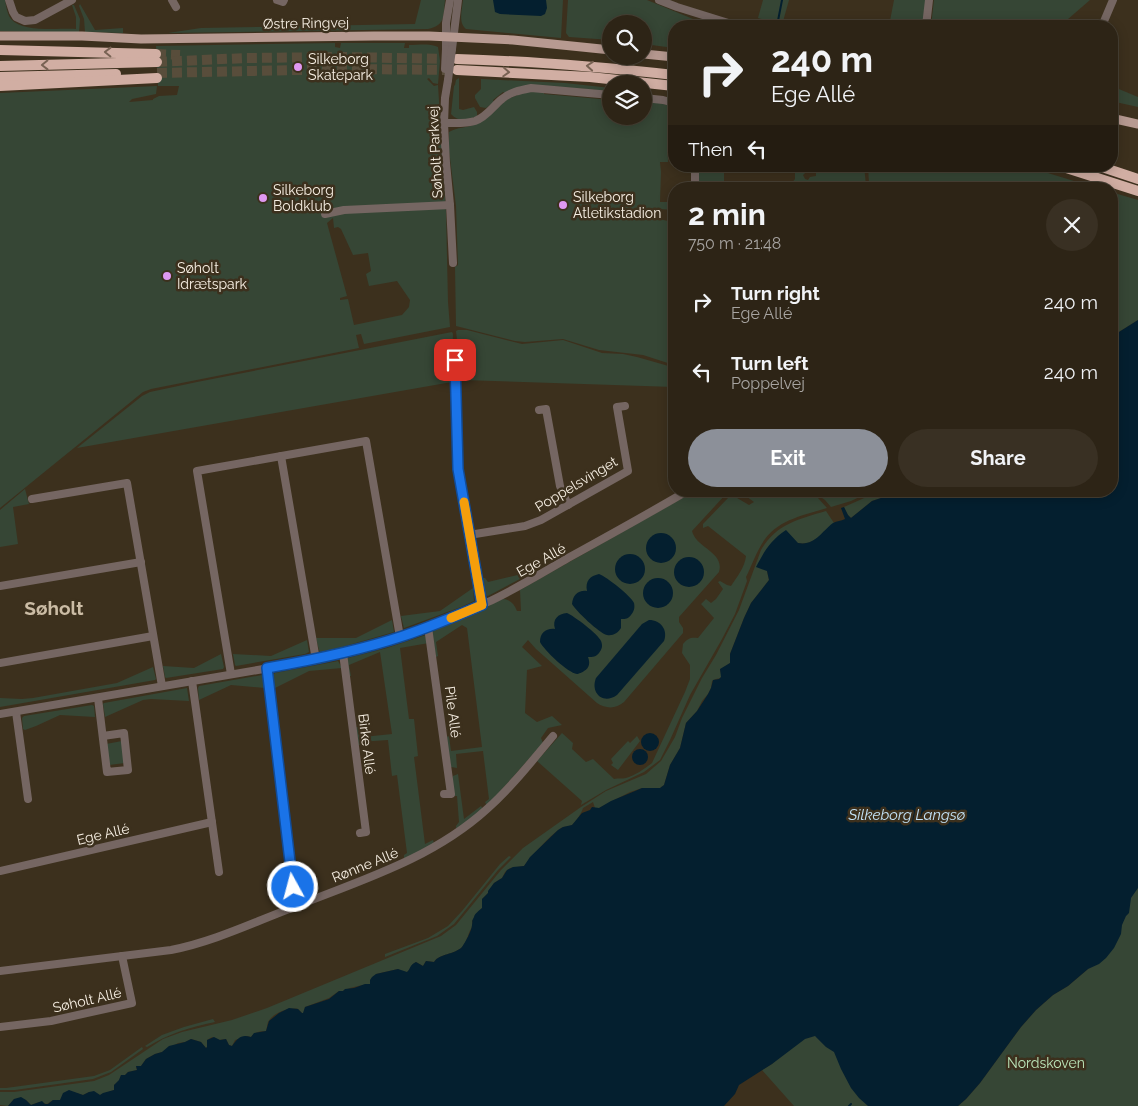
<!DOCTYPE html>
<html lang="en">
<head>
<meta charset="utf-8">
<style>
  body { margin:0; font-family:Raleway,sans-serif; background:#393023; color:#f1f3f6; height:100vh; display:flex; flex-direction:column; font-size:19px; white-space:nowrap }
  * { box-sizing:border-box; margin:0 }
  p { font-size:16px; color:#a7a4a1 }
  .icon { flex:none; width:28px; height:28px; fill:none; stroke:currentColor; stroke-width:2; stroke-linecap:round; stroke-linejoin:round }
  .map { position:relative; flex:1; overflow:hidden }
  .details { position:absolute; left:668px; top:182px; width:450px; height:315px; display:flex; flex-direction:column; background:#2d2416; border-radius:20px; box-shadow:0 2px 12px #0003,0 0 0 1px #484135 }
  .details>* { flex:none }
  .guide { position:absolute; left:668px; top:20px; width:450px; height:152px; border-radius:20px; box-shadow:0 2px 12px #0003,0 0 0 1px #484135; background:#2d2416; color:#f1f3f6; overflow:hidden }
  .buttons { position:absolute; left:602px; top:15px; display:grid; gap:10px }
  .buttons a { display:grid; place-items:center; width:50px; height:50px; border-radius:50%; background:#2d2416; box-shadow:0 2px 12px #0003,0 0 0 1px #484135; font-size:25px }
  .pin { position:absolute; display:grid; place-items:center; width:42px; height:42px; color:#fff; margin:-21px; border-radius:10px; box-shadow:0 2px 8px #0006 }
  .me { position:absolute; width:55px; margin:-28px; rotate:353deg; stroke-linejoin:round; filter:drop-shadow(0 0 4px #0008) }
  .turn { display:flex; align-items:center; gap:18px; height:105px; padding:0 20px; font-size:22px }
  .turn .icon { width:65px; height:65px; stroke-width:2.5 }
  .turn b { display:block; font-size:35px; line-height:42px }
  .then { display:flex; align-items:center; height:48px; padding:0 20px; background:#0003; gap:10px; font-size:19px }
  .round { display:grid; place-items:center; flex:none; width:52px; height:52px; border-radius:26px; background:#393023 }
  .summary { display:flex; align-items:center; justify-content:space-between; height:85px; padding:0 20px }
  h1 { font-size:30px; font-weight:700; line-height:38px }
  .button { display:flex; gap:10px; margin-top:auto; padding:10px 20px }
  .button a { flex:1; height:58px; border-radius:30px; background:#8c9099; color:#fff; font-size:20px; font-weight:700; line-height:58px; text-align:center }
  .button a+a { background:#393023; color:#f1f3f6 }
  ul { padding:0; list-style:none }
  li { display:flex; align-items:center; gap:15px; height:70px; padding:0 20px }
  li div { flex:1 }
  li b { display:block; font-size:19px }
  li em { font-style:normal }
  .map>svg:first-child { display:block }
  .green { fill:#364635; fill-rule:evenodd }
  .water { fill:#041f2f }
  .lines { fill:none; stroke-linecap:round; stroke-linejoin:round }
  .stream { stroke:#041f2f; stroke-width:2 }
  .highway-tunnel { stroke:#584d3b; stroke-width:10; stroke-dasharray:10 5; stroke-linecap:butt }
  .minor { stroke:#756662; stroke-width:8 }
  .major { stroke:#b79a91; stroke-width:9 }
  .highway { stroke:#d1aea3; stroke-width:10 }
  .minor-bridge { stroke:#756662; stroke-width:8 }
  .oneway { stroke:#786253 }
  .route-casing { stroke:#114b97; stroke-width:12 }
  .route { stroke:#1a73e8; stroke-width:9 }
  .slow { stroke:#f59e0b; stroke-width:9 }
  .poi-dot { fill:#df98f1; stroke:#3c301d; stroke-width:2 }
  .labels { text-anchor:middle; stroke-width:5; stroke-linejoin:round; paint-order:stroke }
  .street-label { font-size:14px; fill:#f7efe3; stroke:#3c301d }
  .poi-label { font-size:14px; fill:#f7efe3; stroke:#3c301d; text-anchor:start }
  .park-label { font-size:14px; fill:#bbe6ba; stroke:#3c301d }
  .water-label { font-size:15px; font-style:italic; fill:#c3e3f8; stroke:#3c301d }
  .district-label { font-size:19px; font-weight:bold; fill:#cbbca5; stroke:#3c301d }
</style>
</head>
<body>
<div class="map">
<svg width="1138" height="1106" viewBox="0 0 1138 1106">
  <rect width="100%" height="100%" fill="#3c301d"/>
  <g class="green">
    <path d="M0 0H5C6 5 7 14 11 19 23 33 58 28 76 29V17L72 5H74L80 19 79 33 0 31Z"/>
    <path d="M421 0H445C443 16 446 25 428 29L168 33 201 28 415 24Z"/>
    <path d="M463 0H563L561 38 466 29C458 23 462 10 463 0Z"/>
    <polygon points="568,0 647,0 693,19 720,26 674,26 674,48 644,44 644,24 611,24 611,40 569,37 566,33"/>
    <polygon points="763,0 789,0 782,25 758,18"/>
    <polygon points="894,0 926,0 923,26 889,26"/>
    <polygon points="934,0 1090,0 1060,26 931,26"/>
    <polygon points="80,4 95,30 123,28 123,33 85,32 84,19 79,6"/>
    <path d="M335 43V47L340 48 341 43H405L404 48H409V45C418 45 429 43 438 47L440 61 438 84 433 83 429 78 427 79 434 86 438 85 446 212 448 302 450 327 364 344 361 334 356 335 359 348 151 389 143 392 0 508V93L157 86 156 94 132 99 129 102 153 100V99L159 96 177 95 179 86H158L156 46ZM333 218 334 228 338 227 341 229 353 255 368 253 371 271 366 274 369 286 397 281 410 300 409 307 402 315 354 325 348 299 340 300V298L347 296 327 223Z"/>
    <path d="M459 78V109L463 110 474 107 477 112V116C468 121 458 122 451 114L454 86 455 85 456 80Z"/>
    <path d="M481 79 565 83 611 88V91L535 85C524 86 515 88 505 93L503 92 493 100 494 102 486 108 480 107 475 98V95L481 89Z"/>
    <polygon points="1111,87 1114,87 1138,97 1138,107 1111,101"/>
    <path d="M527 92H544V94L611 100V116H644V103L653 101 674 107V127L667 128 668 162H660L661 172 660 202H674V210L660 209 659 219 668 221V239L674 241V365L643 355 599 350 563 339 525 342 515 341 456 326 455 267 458 265 456 206 449 150V132C457 127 467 128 476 124 488 120 497 107 508 99 514 96 520 94 527 92Z"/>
    <polygon points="698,166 724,166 724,187 699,187"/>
    <polygon points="859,166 864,166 866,185 867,189 770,189 770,188 792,187 791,184 795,179 795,171 806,171 806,172 803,175 805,179 808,180 810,177 816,176 816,170 852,169 857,168"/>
    <polygon points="868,166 1025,166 1100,189 871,189 869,183"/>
    <polygon points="1111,192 1138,200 1138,320 1111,337"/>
    <polygon points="458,330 467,330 522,344 563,340 602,353 623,354 637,357 665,365 674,368 674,387 462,380 461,376 463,373 463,358 459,358 456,331"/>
    <path d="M452 332 453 334 452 358H447C447 367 446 375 452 382L77 448 142 396 150 392 197 382Z"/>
    <polygon points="25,489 29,504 13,507 18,544 0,547 0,510"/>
    <path d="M695 491H727L726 494 692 531C696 548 725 552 719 572L679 617V622L683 628V633L624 702C616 709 606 709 597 703L536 649 528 640 522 647 542 666 527 670 525 713 537 722 552 716 562 725 548 728 541 738 543 743 487 806 485 802 489 799 483 751 456 754 457 768 451 767 446 737 449 736 451 751 482 747 467 628 462 625 436 642 438 656 436 657 432 633 436 628 503 599C511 600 514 604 517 611H521L520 590Z"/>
    <path d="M739 491H806L818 498 827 508C805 515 780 519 765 539 757 550 752 565 746 577L747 581 735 614 722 639 690 695 670 740 660 760 644 772 606 790 581 805 582 801 537 761 562 733 573 743 572 749 586 762 593 759 614 779C618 778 622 779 626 778 636 775 644 769 652 763L685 692 690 679V665L682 653 683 644C688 638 691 637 698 638L714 618 701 604 706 599 711 603 716 599 723 589 718 582 720 581 727 585 731 586C737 577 745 567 746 556L708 526 703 528V524L728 498 732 495 749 505 754 502Z"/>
    <polygon points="812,491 872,491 851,501 831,507 825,500"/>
    <polygon points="880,491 892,491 884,497 872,501 851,518 848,515 844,507"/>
    <path d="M826 511 834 523C823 533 814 546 798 543L767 571 769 580 751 603 744 618 730 654V663L720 670C724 682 718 676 712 681L711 688 708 694 702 701 697 711 686 723 680 748 670 765 664 785 660 788H642L630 792 599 808H595L593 802 583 808C582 812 576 822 572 825 569 827 564 826 561 828 547 838 535 853 524 866L510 868 505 872 502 878 494 883 488 893 482 899V908L472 921C473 927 471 928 469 933 467 938 466 943 462 947 454 955 440 953 434 962L426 961 423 966 416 962C409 966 411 971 405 973L398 969 376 974 370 984C365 984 347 988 343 991H339L329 998 305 1007 304 1013H302L298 1009C289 1007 273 1013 268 1022 267 1025 267 1028 266 1031 260 1031 255 1032 251 1037L247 1036 235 1040 232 1046 229 1045 226 1039 219 1040 212 1037 207 1040V1047L206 1048 201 1042 191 1039 185 1042 178 1043 162 1052 155 1054 146 1059 141 1066 136 1067 137 1070 128 1072 125 1075H121L119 1081 114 1085V1090L100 1095 89 1092 83 1095 69 1091 60 1100H53L47 1104 39 1102 31 1105 26 1100 14 1099 8 1106 0 1105V1092H14L94 1081 109 1075 163 1039 182 1032 232 1020 267 1008 441 936 456 925 501 870 523 848 581 807 606 791 646 774 661 761 675 737 682 718 702 678 716 655 739 610 761 550C776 524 799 519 826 511Z"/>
    <polygon points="535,571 488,596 485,595 482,578 485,578 488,582"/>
    <polygon points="473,588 474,601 461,607 404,628 401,616 440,611"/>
    <polygon points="392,620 394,632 342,647 320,652 319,650 316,638 356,638"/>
    <polygon points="426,635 429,643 400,648 409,719 414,719 418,756 414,757 425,844 433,840 434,844 404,859 404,855 407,853 397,775 392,776 388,740 360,742 360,745 357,745 355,727 362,727 363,737 392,734 380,652 349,665 351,676 349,676 347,660 348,658 387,648"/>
    <polygon points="307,640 309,652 305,654 236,666 235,665 233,654 271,656"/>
    <polygon points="221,654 224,667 223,669 166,678 165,677 163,666 194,668"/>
    <polygon points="338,661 342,668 309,671 275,688 273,675 275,673"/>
    <polygon points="153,667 156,679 155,680 0,707 0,698 22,699 33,698 117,683"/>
    <polygon points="262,675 264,677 265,688 231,685 199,700 198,688 199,686"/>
    <polygon points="187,688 189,701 151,699 143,700 105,717 103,704 104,703"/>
    <polygon points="92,705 94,706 95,717 60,715 36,726 25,730 23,729 22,718 24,716"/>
    <polygon points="637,736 640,741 618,770 611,765 613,763 611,759 628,741 630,743"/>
    <polygon points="122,741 125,763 109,765 106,744"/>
    <polygon points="458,774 464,819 481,806 483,809 458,829 456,828 456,826 459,822 457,796 453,796 452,779 453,776"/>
    <polygon points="1138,827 1138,1106 958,1106 966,1099 980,1083 1021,1027 1036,1010 1053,995 1068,986 1088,969"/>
    <polygon points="509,856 511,857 498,870 454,924 437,936 385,957 385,954 428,938 448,926 462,911 500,864"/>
    <polygon points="817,1015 903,1106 794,1106 762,1070 772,1064"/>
    <path d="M213 1019 215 1022C190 1027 168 1034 147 1047L145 1046 162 1035 184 1027Z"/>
    <polygon points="142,1047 143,1049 111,1072 93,1079 15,1090 0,1090 0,1088 6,1088 94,1076 110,1070"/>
  </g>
  <g class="water">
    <polygon points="493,0 546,0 547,8 545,14 541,16 500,14 495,12"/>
    <path d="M1138 320V888L1131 898 1129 913 1126 916 1122 925 1121 934 1114 948 1106 958 1099 964 1088 969 1068 986 1053 995 1036 1010 1021 1027 980 1083 966 1099 958 1106H868L859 1098 851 1088 841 1069 834 1052 826 1047 815 1036 805 1039 772 1064 739 1085 735 1094 724 1106H8L14 1099 21 1097 26 1100 31 1105 42 1101 45 1104H48L53 1100H60L63 1093 69 1090 83 1095 89 1092 94 1091 100 1095 103 1093 114 1090V1085L119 1080 121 1075H125L128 1072 137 1070 136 1066H141L146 1059 155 1054 162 1052 169 1046 185 1042 191 1039 201 1042 206 1048 207 1047V1040L214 1037 220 1040 226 1039 229 1045 232 1046C238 1038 241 1034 251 1037L254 1033 266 1031 269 1021 279 1013 289 1008 298 1009 302 1013H303L305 1007 329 999 339 991H343L345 989 354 988 365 984H370V980L372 977 376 974 398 969 407 972C411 969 409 965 416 962L423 966 426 961 434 962C440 953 454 955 462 947 465 943 472 930 472 925 473 919 471 923 474 917 475 913 479 911 482 908V899L488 893V891L494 883 502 878 507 870 513 867 524 866 530 857 558 830 563 827 572 825 582 813 590 810 592 807 599 808 611 801 635 791 642 788H660L664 785 670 765 680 748 686 723 697 711 708 694 711 688 713 680 719 679 721 677 720 669 730 663V654L744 618 751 603 769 580 767 571 756 567C765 550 770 541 786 530L798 543C815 546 821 532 833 523 837 521 841 521 845 519L841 508 844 507 848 515 851 518 872 501 884 497 892 491H1111V337Z"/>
    <circle cx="661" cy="548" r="15"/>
    <circle cx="630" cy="569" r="15"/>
    <circle cx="689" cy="572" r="15"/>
    <path d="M599 574C607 577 631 596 634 603 635 608 634 611 631 615 628 619 626 619 621 619V628C618 633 613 636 607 635 599 633 576 611 572 604 573 595 578 590 587 591 585 581 590 576 599 574Z"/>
    <circle cx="658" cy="593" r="15"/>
    <path d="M567 613C574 616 598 634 601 641 603 646 602 649 599 653 596 657 593 657 588 657 590 662 590 668 584 671 583 672 578 674 577 674 568 673 544 650 540 642 540 633 546 628 555 629 552 619 558 614 567 613Z"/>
    <path d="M649 620C661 620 668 630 664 641L617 695C603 705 590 693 596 678L642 624Z"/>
    <circle cx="650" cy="742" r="9"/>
    <circle cx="640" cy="757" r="8"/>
  </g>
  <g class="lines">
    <g class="stream">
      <polyline points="777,26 782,0"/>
      <polyline points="849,1106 851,1104"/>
    </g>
    <g class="highway-tunnel">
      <polyline points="156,54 180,55"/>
      <polyline points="157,62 246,58 343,57 454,59"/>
      <polyline points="157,73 344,69 453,70"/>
    </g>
    <g class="minor">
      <polyline points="9,0 13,12 16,17 25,21 35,20 72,0"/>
      <polyline points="172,0 176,7"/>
      <polyline points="277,0 283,2 284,0"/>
      <polyline points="659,0 677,7 738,26"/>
      <polyline points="926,26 929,0"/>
      <polyline points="1102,26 1113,0"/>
      <polyline points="446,49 446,23 450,0"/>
      <polyline points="452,49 458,0"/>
      <polyline points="448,80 445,98 444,123 446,163 450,205 453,263"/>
      <polyline points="644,98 663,100 674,103"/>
      <path d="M444 123C454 123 465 124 475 121 487 117 493 106 502 99 510 92 521 90 531 88L611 95"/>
      <polyline points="695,166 695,189"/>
      <polyline points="325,214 344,210 450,205"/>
      <polyline points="455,360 458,469 482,605"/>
      <polyline points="539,410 546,409 560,486 568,505"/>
      <polyline points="281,456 316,660"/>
      <polyline points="32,499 127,483 162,686"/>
      <polyline points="469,535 525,526 541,520 628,471 617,407 625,406"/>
      <polyline points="0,586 141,562"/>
      <polyline points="428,627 451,794 444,794"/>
      <polyline points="343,653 366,832 360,833"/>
      <polyline points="0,663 153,636"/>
      <polyline points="267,668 295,906"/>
      <polyline points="231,674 197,471 366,441 400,637"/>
      <polyline points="192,681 219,872"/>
      <polyline points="98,698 107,772 128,770 124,733 103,736"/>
      <polyline points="16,712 28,799"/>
      <path d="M0 714 316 660C375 646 433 628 488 602 516 589 542 573 568 558 608 536 648 514 687 491"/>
      <polyline points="0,871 212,822"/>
      <path d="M0 971 171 950C212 942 250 924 289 909 358 881 431 860 487 809 511 788 532 761 553 736"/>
      <polyline points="0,1027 51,1021 132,1003 122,956"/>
    </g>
    <g class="major">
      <polyline points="0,36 82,36 141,39 374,36 429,36 513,40 611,50"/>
      <polyline points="644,54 674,57"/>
      <polyline points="1111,118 1138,124"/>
    </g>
    <g class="highway">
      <polyline points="0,50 156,54"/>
      <path d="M457 59C530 61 602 67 674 75"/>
      <polyline points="0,66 157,62"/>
      <polyline points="457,70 590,77 674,86"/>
      <polyline points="0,77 116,74"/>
      <polyline points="0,86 157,78"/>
      <polyline points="1060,166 1138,191"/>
      <polyline points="1099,166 1138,179"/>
    </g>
    <g class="minor-bridge">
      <polyline points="445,69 446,49"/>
      <polyline points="448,80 452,49"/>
    </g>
  </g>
  <defs><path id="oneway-chevron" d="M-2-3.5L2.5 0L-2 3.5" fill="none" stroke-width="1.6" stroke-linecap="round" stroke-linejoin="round" transform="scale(1.25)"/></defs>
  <g class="oneway">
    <use href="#oneway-chevron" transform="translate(108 52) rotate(-179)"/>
    <use href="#oneway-chevron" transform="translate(45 65) rotate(179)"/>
    <use href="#oneway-chevron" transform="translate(590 66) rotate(-175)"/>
    <use href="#oneway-chevron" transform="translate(506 72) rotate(3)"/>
  </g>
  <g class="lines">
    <g class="route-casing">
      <path id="route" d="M293 887 267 668C313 660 358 651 403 636 430 627 456 616 482 605L458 469 455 360"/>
    </g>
    <use href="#route" class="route"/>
    <polyline class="slow" points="451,618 482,605 464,502"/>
  </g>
  <g class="poi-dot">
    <circle cx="298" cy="67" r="5"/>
    <circle cx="263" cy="198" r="5"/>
    <circle cx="563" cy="205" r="5"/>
    <circle cx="167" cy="276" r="5"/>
  </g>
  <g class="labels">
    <g class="street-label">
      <text transform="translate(306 23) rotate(-1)" y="5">Østre Ringvej</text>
      <text transform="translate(435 152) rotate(-93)" y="5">Søholt Parkvej</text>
      <text transform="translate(576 484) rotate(-31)" y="5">Poppelsvinget</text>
      <text transform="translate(541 560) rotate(-29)" y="5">Ege Allé</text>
      <text transform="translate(453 712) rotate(83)" y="5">Pile Allé</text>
      <text transform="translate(367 744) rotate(83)" y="5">Birke Allé</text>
      <text transform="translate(103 834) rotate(-13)" y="5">Ege Allé</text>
      <text transform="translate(365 865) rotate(-22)" y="5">Rønne Allé</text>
      <text transform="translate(87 1000) rotate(-13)" y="5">Søholt Allé</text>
    </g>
    <g class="poi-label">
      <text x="308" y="64">Silkeborg<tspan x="308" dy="16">Skatepark</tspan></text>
      <text x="273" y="195">Silkeborg<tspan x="273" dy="16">Boldklub</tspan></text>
      <text x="573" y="202">Silkeborg<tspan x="573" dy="16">Atletikstadion</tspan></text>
      <text x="177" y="273">Søholt<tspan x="177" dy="16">Idrætspark</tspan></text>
    </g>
    <g class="park-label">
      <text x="1046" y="1068">Nordskoven</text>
    </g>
    <g class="water-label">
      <text x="907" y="820">Silkeborg Langsø</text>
    </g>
    <g class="district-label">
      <text x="54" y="615">Søholt</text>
    </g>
  </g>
</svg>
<div class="buttons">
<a><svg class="icon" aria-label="search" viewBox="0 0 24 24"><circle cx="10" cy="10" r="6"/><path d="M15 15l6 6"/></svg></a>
<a><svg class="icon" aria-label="layers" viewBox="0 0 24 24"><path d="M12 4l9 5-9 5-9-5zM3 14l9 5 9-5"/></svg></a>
</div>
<div class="pin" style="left:455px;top:360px;background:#d93025"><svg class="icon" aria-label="arrive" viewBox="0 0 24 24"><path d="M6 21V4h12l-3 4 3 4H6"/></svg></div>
<svg class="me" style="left:293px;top:887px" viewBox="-20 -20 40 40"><circle r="17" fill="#1a73e8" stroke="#fff" stroke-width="3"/><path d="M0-11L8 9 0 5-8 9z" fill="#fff"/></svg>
<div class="guide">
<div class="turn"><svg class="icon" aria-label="right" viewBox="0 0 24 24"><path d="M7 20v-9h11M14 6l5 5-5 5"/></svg><div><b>240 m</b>Ege Allé</div></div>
<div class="then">Then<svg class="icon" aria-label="left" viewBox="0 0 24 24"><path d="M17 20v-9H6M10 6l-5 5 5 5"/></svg></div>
</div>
<section class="details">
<div class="summary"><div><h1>2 min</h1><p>750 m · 21:48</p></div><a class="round"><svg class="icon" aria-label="close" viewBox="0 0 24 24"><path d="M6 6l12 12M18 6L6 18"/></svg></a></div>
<ul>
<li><svg class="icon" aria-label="right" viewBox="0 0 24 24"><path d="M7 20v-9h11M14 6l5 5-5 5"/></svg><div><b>Turn right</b><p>Ege Allé</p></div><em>240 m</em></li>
<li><svg class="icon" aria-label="left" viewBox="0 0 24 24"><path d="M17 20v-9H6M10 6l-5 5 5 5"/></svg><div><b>Turn left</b><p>Poppelvej</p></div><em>240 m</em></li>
</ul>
<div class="button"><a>Exit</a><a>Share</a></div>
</section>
</div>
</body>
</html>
